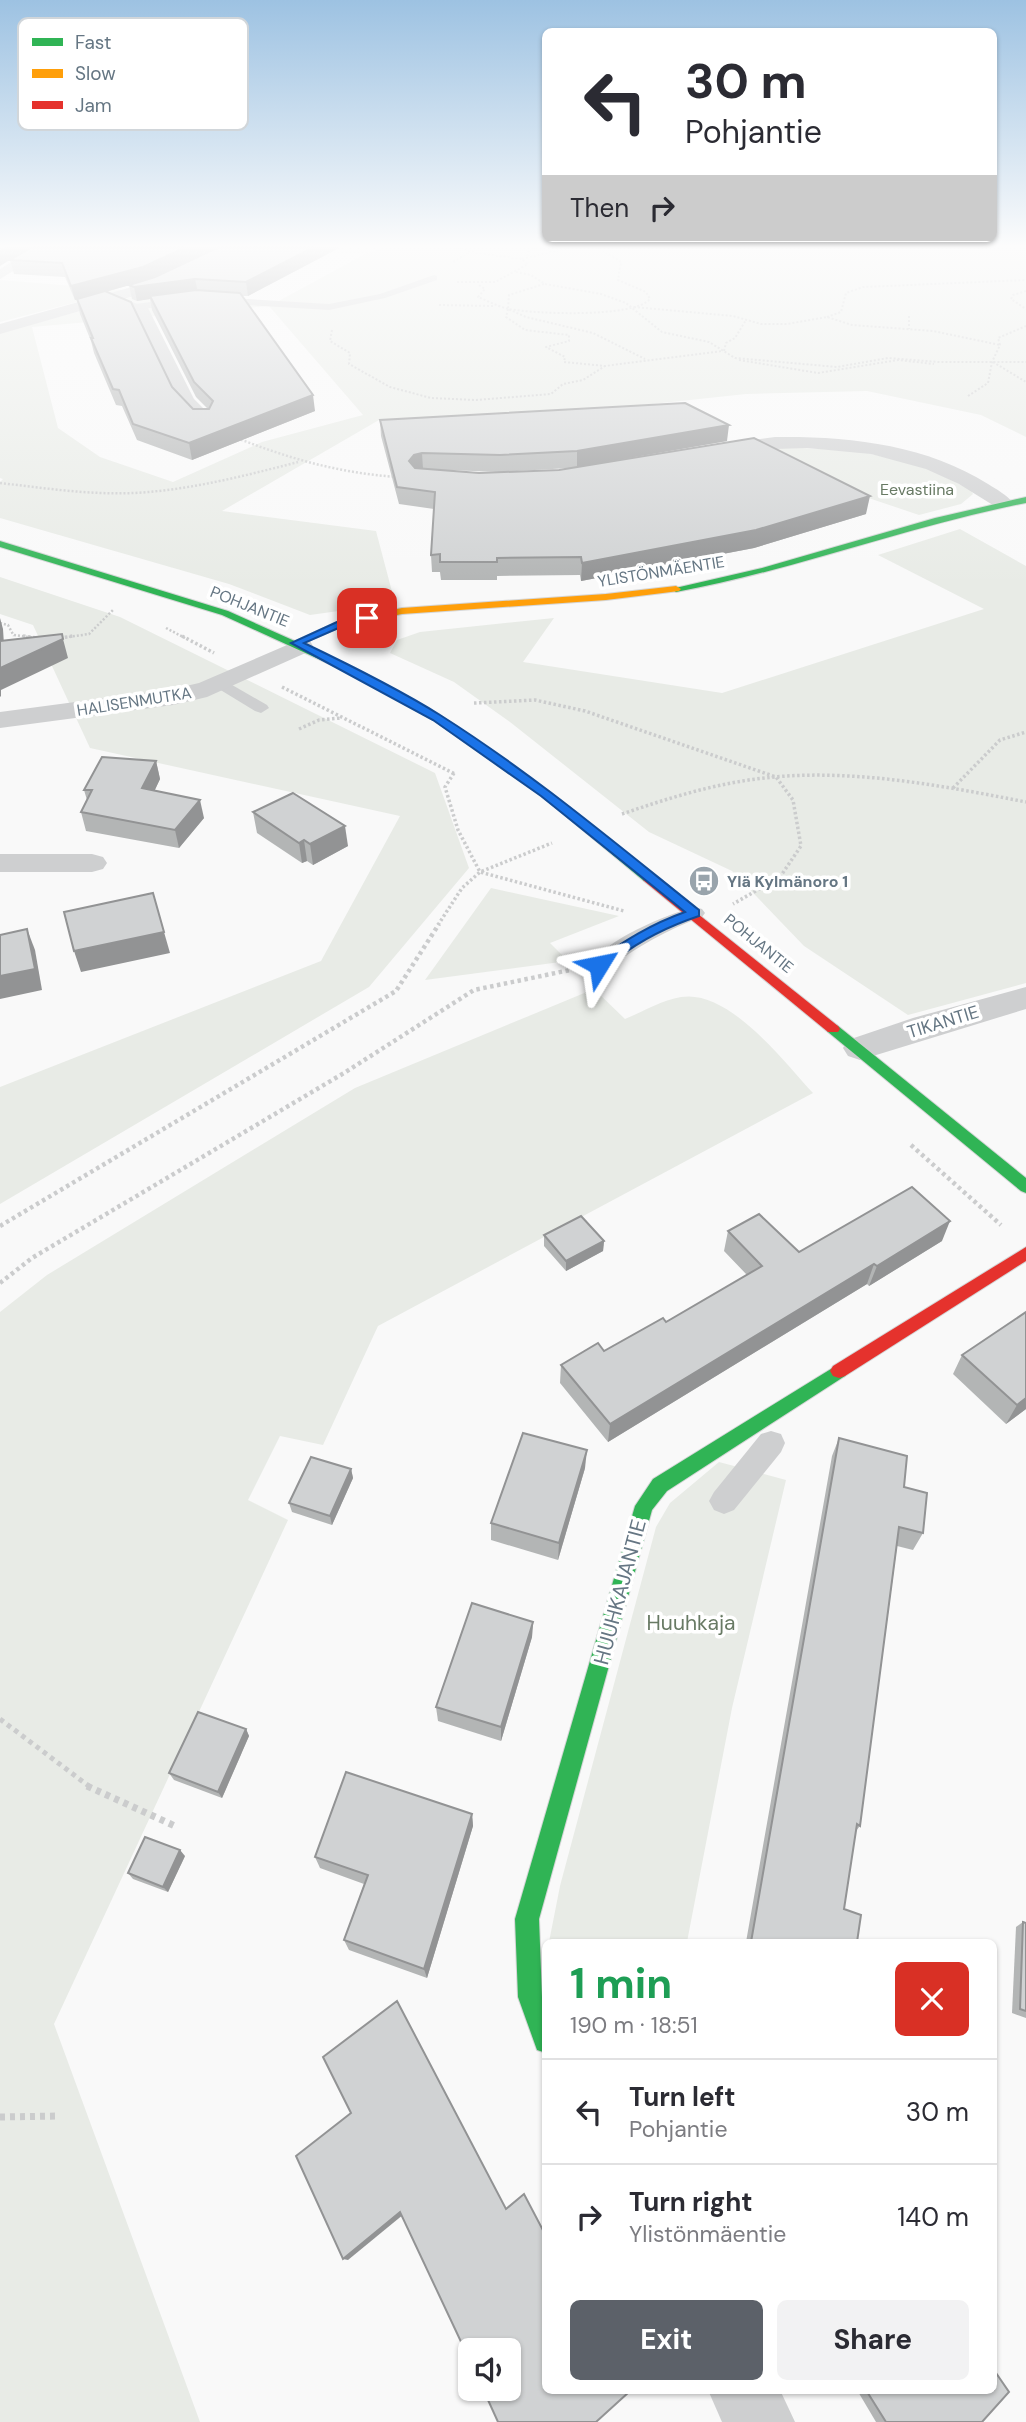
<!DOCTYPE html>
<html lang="en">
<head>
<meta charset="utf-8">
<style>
  body { margin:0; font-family:"DM Sans",sans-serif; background:#f2f2f3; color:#2b2b33; height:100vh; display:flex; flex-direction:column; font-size:26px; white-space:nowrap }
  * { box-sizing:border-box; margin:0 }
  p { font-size:23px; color:#7c7c81 }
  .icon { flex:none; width:38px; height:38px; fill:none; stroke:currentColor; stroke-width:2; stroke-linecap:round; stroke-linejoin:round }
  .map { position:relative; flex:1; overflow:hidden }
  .details { position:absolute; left:542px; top:1939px; width:455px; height:455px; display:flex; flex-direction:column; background:#fff; border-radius:10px; box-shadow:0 2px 5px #0004 }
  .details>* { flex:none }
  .hud { position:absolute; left:542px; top:28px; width:455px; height:214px; border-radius:10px; box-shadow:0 2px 5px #0004; background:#fff; color:#2b2b33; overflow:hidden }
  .fabs { position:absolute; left:458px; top:2338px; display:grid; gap:14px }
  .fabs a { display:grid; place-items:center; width:63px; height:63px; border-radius:10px; background:#fff; box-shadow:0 2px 5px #0004; font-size:35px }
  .pin { position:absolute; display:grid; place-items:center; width:60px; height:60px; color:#fff; margin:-30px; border-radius:14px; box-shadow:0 4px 10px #0006 }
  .me { position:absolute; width:77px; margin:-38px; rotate:55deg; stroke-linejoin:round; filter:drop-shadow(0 0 5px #0008) }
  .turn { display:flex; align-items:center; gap:24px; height:147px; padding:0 28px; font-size:32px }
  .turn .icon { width:91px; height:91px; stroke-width:2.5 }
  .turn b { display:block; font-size:49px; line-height:60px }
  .then { display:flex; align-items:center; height:66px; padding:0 28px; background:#0003; gap:14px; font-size:26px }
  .round { display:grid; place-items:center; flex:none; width:74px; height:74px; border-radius:10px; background:#f2f2f3 }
  .summary { display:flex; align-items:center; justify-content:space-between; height:119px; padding:0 28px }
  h1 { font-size:42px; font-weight:700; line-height:52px; color:#1e9e55 }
  .cta { display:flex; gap:14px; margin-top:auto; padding:14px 28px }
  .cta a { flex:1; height:80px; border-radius:10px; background:#5c6169; color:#fff; font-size:28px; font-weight:700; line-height:80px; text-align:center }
  .cta a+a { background:#f2f2f3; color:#2b2b33 }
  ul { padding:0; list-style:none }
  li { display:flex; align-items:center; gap:21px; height:105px; padding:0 28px; border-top:2px solid #e1e1e2 }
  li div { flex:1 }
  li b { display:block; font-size:26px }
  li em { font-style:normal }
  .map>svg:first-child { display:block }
  .green { fill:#e8ebe6; fill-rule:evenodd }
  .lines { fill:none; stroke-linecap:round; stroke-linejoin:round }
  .fast-casing { stroke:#d5d6d7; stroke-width:2 }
  .slow-casing { stroke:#d5d6d7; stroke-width:2 }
  .jam-casing { stroke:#d5d6d7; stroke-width:2 }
  .path-far5 { stroke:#cbcccd; stroke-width:2; stroke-dasharray:2 2; stroke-linecap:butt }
  .path-far4 { stroke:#cbcccd; stroke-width:2.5; stroke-dasharray:2 2; stroke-linecap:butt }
  .path-far3 { stroke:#cbcccd; stroke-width:3.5; stroke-dasharray:2.5 2.5; stroke-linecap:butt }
  .path-far2 { stroke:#cbcccd; stroke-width:4.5; stroke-dasharray:3.5 3.5; stroke-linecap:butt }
  .path-far1 { stroke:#cbcccd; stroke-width:5; stroke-dasharray:4.5 4.5; stroke-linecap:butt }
  .path { stroke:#cbcccd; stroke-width:7; stroke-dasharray:5 5; stroke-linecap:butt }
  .lane { fill:#cecfd0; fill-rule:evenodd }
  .street { fill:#cecfd0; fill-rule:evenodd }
  .fast { fill:#30b455; fill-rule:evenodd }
  .slow { fill:#ff9f0a; fill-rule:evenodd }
  .jam { fill:#e5322d; fill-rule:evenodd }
  .wall { fill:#b3b5b5; fill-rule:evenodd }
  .shaded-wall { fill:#929394 }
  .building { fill:#d0d2d3; stroke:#929394; stroke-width:2 }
  .route { fill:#1a73e8; stroke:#114b97; stroke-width:2 }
  .labels { text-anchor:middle; stroke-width:7; stroke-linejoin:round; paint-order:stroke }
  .far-park-label { font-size:16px; fill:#687a64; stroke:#fff }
  .far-street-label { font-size:16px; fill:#657683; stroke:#fff }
  .far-poi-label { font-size:16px; font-weight:bold; fill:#657683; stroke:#fff; text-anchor:start }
  .street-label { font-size:18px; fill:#657683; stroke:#fff }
  .near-street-label { font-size:21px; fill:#657683; stroke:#fff }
  .near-park-label { font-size:21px; fill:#687a64; stroke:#fff }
  .key { fill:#fff; stroke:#d1d6da; stroke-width:2 }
  .key-label { font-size:19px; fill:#657683 }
</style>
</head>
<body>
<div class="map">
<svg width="1026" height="2422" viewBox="0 0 1026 2422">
  <rect width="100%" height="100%" fill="#f9f9f9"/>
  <g class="green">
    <path d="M389 247H1026V437L981 415 867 391 746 394 559 414 379 420 222 511 376 531 395 603 310 615 229 584 0 518V482L3 479 0 478V333L146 293 275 303 367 253ZM269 306 363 415 262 442 173 482 100 457 58 428 32 327Z"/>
    <polygon points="0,280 123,290 0,322"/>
    <polygon points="765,446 859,451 925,467 971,490 973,494 961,504 919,515 830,485"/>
    <polygon points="960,529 1026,566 1026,983 908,1015 804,946 732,871 649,832 510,722 454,682 390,653 397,640 420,632 554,618 523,662 722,693 984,609 878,555"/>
    <polygon points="0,577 120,617 435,773 469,868 369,987 0,1204 0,1087 321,961 400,816 90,748 33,625 0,614"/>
    <polygon points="491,888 619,916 550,943 568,961 425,980"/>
    <path d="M594 989 625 1019C642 1012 662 1000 681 997 729 989 783 1061 813 1093L378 1326 323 1445 280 1436 248 1500 288 1520 54 2024 200 2422H0V1312L47 1275 355 1088Z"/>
    <polygon points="719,1462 786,1480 732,1708 687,1942 549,1942 560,1886 656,1527 670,1503"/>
  </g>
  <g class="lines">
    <g class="fast-casing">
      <g id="fast">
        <path d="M1026 497V503C908 526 795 570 676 592L671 589 762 568 935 518Z"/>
        <polygon points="0,541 228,611 355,668 440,715 550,792 654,878 652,881 644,881 542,796 432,719 347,672 222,615 0,547"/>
        <polygon points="833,1024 838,1026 1026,1178 1026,1193 1021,1191 828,1032 826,1029 828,1026"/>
        <polygon points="839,1364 845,1366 848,1371 845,1376 667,1491 652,1510 539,1919 542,1997 546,2008 546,2053 537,2050 518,1997 515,1919 635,1506 653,1479"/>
      </g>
    </g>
    <g class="slow-casing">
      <polygon id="slow" points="676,586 681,589 679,591 606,600 402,614 343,626 299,645 291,643 337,622 402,608 606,594"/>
    </g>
    <g class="jam-casing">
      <g id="jam">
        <polygon points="648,874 838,1026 840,1029 838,1032 828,1032 644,881 642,878"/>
        <polygon points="1026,1247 1026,1261 845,1376 839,1378 833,1376 830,1371 833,1366"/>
      </g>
    </g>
    <g class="path-far5">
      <polyline points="452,247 462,248"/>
      <polyline points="527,256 529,250 539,247"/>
      <polyline points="522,259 572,247"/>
      <polyline points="453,262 470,252"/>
      <polyline points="516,272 531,275 545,284 601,294 626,303 662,332 709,342 735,358 837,367 888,358 939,362 1026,362"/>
      <polyline points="457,282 495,282 528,264 522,259 470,252 462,247"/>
      <polyline points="544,284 509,295 508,309 526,317 593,333 645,359"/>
      <path d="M479 285 485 289 478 297C488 301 499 307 509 309 535 314 634 318 650 299L646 292 618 280 621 262 597 247"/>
      <polyline points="1026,291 1013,295 1011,299 1026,309"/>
      <polyline points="439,305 493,306"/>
      <polyline points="634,307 733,316 761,324 787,324 827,317 852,325 933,331 1000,345"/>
      <polyline points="508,309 506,317 525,330 569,335 569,341 546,347 565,357 564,362 605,366 722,351"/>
      <polyline points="909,316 909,329"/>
      <polyline points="827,317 841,312 846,293 863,287 1026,280"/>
      <polyline points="332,330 330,341 350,353 349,364 390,387 431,398 476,400 551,394 563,384 583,380 605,366"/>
      <polyline points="724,351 726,343 735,338 746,320"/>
      <polyline points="739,360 818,373 898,360 934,364"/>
      <polyline points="993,362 1026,382"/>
      <polyline points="968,396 988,383 992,362 1000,345 998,338 1026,326"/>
    </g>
    <g class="path-far4">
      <path d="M237 438C290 459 340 473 397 477"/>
      <path d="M0 483C44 488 89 495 134 493 190 490 244 476 298 462"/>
      <polyline points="0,623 8,625 14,636"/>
      <polyline points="166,628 185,638"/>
      <polyline points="14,635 36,638"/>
      <polyline points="61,638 89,634 114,609"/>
    </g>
    <g class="path-far3">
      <polyline points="23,636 37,638"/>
      <polyline points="182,636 214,653"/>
      <polyline points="60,638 73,636"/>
      <polyline points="282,687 455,774"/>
      <polyline points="474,703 535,700 585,711 776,777 793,800 801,846 780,877 733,904"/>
      <polyline points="299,729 319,720 341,718"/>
      <polyline points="454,773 445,787 458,830 480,872 624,911"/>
      <polyline points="953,788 1000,740 1026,732"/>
      <path d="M622 814C666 799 710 785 756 779 845 767 939 785 1026 802"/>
      <polyline points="438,925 462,888 480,872 552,843"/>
    </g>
    <g class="path-far2">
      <polyline points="911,1145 1001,1225"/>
      <polyline points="0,1226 396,991 439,924"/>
      <polyline points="0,1283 32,1258 344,1073 474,990 570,970"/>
    </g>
    <polyline class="path-far1" points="0,1719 90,1787"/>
    <g class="path">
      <polyline points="87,1786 175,1826"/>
      <polyline points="0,2117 59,2116"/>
    </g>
    <g class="lane">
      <polygon points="434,275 437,276 437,280 385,298 329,310 198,302 135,310 130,307 135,304 198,296 329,304 380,294"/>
      <polygon points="220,678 267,705 269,708 261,713 255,711 214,686 212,683 214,680"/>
      <path d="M695 907 702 909 705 913 702 917C666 930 637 947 606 970H592L589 965C605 940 667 914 695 907Z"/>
      <polygon points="771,1431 781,1434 785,1443 781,1452 734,1510 724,1514 714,1510 709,1501 714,1492 761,1434"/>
    </g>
    <g class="street">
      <polygon points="36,247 53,247 0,279 0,269"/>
      <polygon points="224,247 243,247 156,289 124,299 148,308 194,399 214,419 212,423 198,423 177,402 136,314 108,303 0,334 0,324 146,283"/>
      <path d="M775 437C847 436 925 444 988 484 996 489 1007 495 1013 503L1010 507H996L959 484 926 469 871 454 807 448 775 449 713 457 703 451 713 445Z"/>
      <polygon points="301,639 310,641 313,646 310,651 207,697 173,705 0,728 0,712 173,689 199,683"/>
      <polygon points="0,854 92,854 103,857 107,863 103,869 92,872 0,872"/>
      <polygon points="1026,987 1026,1009 860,1060 848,1056 843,1048 848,1040 913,1018"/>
      <polygon points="708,2390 780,2390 795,2422 722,2422"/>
    </g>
    <use href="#fast" class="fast"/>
    <use href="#slow" class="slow"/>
    <use href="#jam" class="jam"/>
  </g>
  <g class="wall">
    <path d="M218 247 148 279 155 277 219 247H341L248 296H242L315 411 192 460 137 440 122 406 116 405 94 353 91 341 80 314 77 300H75L65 277 14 274 10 260ZM129 285 132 299 137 301 150 299 152 310 196 397 208 409H193L172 387 106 292Z"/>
    <path d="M380 420 727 441 634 457 866 514 754 548 581 581 580 575 497 576V580H441L440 572H432L431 555 434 509 399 504 381 436ZM570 468 559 470 479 473 446 470 500 472Z"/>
    <polygon points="156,761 160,779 154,791 204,818 179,848 86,831 81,812 87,800 84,790"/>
    <polygon points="253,812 348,846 313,865 307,861 302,863 257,833"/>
    <polygon points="728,1231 799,1252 942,1241 869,1286 867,1284 608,1442 560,1383 561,1365 604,1351 666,1322 747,1275 724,1251"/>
    <polygon points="544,1235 604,1241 603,1251 566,1271 544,1246"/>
    <polygon points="1026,1312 1026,1409 1006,1424 953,1374 962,1355"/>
    <polygon points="839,1438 904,1487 923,1533 913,1550 897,1546 860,1826 855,1832 844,1909 857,1942 746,1942 832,1456"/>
    <polygon points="585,1468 558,1560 491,1540 491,1523"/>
    <polygon points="351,1469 353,1478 332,1525 292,1512 289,1503"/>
    <polygon points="533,1622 532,1637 501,1741 438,1721 436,1707"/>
    <polygon points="246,1729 249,1736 222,1798 174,1780 169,1773"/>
    <polygon points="472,1814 473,1826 427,1978 349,1950 344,1940 364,1884 320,1868 315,1857"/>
    <polygon points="185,1856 168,1892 133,1879 128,1873"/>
    <polygon points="1023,1922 1026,1923 1026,2018 1012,2013 1016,1927"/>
    <polygon points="857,2390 994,2390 982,2422 876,2422"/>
  </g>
  <g class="shaded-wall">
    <polygon points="5,247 31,247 0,266 0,250"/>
    <polygon points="186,247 218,247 145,281 75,300 71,286"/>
    <polygon points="314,247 341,247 248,296 246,282"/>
    <polygon points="195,279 198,293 150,296 150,299 137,301 134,287"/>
    <polygon points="313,395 315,411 192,460 189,443"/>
    <polygon points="729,425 727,441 577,467 577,451"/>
    <polygon points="422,453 423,469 415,471 409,461 414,455"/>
    <polygon points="870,496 866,514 754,548 581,581 582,563"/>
    <polygon points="0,618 3,629 5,660 0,644"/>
    <polygon points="63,639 68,658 1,690 1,696 0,697 0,668"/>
    <polygon points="156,761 160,779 147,807 142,788"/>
    <polygon points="200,800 204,818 179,848 175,830"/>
    <polygon points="345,826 348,846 313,865 310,844"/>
    <polygon points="304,840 307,861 302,863 299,843"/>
    <polygon points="27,929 35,950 42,990 0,999 0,976"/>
    <polygon points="164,932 170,953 81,972 74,951"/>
    <polygon points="950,1221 942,1241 869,1286 877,1266"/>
    <polygon points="604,1241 603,1251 566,1271 566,1261"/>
    <polygon points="874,1264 867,1284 608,1442 610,1424"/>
    <polygon points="1026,1398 1026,1409 1006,1424 1017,1405"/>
    <polygon points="587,1450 585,1468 558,1560 559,1543"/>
    <polygon points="351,1469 353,1478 332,1525 330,1516"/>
    <polygon points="533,1622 532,1637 501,1741 501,1727"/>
    <polygon points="246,1729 249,1736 222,1798 218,1792"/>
    <polygon points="472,1814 473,1826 427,1978 424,1969"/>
    <polygon points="180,1850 185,1856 168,1892 163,1887"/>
    <polygon points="400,2212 404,2214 348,2260 343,2259"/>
  </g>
  <g class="building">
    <polygon points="32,247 186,247 143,267 71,286 62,263 10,260"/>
    <polygon points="219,247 314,247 246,282 195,279 134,287 129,285 155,277"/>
    <polygon points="196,290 240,293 313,395 189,443 133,424 119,390 113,389 91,338 93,338 77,299 105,291 131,302 172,387 193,409 209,409 213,401 194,382 150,296"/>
    <polygon points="685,403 729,425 577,451 500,455 422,453 414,455 409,461 415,468 479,473 559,470 754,438 870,496 756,530 582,563 581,557 497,558 497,562 440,562 440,554 431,555 435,492 397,487 380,420"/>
    <polygon points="62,634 63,639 0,668 0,641"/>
    <polygon points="102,757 156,761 142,788 200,800 175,830 81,812 92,790 84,790"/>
    <polygon points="293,793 345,826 310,844 304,840 299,843 253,812"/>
    <polygon points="153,893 164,932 74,951 64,912"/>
    <polygon points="27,929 35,969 0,976 0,935"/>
    <polygon points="912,1187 950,1221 877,1266 874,1264 610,1424 561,1365 598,1343 604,1351 663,1318 666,1322 762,1266 728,1231 759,1214 799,1252"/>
    <polygon points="581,1216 604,1241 566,1261 544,1235"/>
    <polygon points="1026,1312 1026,1398 1017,1405 962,1355"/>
    <polygon points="523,1433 587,1450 559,1543 491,1523"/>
    <polygon points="839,1438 907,1456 904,1487 927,1493 923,1533 899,1527 860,1826 857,1824 844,1909 861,1915 857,1942 751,1942"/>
    <polygon points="311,1457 351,1469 330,1516 289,1503"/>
    <polygon points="472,1603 533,1622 501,1727 436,1707"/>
    <polygon points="198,1712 246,1729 218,1792 169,1773"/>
    <polygon points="346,1772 472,1814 424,1969 344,1940 368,1875 315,1857"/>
    <polygon points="145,1837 180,1850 163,1887 128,1873"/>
    <polygon points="1023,1922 1026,1923 1026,2011 1020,2009"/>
    <polygon points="397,2001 506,2209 524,2194 546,2236 546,2390 628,2390 629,2392 596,2422 498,2422 483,2389 509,2389 509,2350 471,2350 471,2363 400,2212 343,2259 296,2156 351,2113 323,2057"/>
    <polygon points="994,2370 1009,2392 982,2422 886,2422 866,2390 994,2390"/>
  </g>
  <linearGradient id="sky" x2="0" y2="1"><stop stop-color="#9dc2e2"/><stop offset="0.42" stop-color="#fcfcfc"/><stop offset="1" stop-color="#fcfcfc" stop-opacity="0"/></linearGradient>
  <rect width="1026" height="586" fill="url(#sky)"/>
  <path class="route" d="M367 615 370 616V620L343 626 304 643C350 665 397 688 440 715 532 773 615 843 699 910V916C669 926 644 938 619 957 611 963 604 970 594 968V962C624 941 651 924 685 912L541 796 433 720 291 643 337 622Z"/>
  <defs>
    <g id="bus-disc" transform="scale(1.575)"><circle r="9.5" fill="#99a4ac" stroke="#fff"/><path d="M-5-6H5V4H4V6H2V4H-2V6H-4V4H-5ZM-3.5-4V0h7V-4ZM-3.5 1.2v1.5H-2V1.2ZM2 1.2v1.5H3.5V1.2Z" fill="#fff"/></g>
  </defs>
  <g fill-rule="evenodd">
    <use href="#bus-disc" x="704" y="881"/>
  </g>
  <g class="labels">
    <g class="far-park-label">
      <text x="917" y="495">Eevastiina</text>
    </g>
    <g class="far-street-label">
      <text transform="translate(661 571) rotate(-9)" y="6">YLISTÖNMÄENTIE</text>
      <text transform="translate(250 606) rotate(22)" y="6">POHJANTIE</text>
      <text transform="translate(134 701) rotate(-9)" y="6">HALISENMUTKA</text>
      <text transform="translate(759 943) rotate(39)" y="6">POHJANTIE</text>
    </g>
    <g class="far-poi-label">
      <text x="727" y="887">Ylä Kylmänoro 1</text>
    </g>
    <g class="street-label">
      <text transform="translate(943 1022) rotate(-17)" y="6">TIKANTIE</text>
    </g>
    <g class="near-street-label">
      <text transform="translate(620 1592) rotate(-75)" y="7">HUUHKAJANTIE</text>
    </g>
    <g class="near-park-label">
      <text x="691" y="1630">Huuhkaja</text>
    </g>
  </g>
  <rect x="18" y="18" width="230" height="112" rx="10" class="key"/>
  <rect x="32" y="38" width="31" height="8" fill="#30b455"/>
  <rect x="32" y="69" width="31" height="9" fill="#ff9f0a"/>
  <rect x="32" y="101" width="31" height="8" fill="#e5322d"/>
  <g class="key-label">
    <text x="75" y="49">Fast</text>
    <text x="75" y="80">Slow</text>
    <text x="75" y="112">Jam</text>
  </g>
</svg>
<div class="fabs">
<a><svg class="icon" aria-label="sound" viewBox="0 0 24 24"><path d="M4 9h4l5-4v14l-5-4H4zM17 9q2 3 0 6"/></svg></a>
</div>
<div class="pin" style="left:367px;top:618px;background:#d93025"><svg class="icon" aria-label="arrive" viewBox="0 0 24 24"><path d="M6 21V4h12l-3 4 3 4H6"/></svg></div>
<svg class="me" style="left:599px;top:965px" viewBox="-20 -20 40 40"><path d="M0-17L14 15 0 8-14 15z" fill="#1a73e8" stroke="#fff" stroke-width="4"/></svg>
<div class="hud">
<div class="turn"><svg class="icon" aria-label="left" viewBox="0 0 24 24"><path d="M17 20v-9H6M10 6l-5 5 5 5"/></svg><div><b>30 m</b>Pohjantie</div></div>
<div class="then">Then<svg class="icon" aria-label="right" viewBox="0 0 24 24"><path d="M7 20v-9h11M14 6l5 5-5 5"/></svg></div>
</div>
<section class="details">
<div class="summary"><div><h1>1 min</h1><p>190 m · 18:51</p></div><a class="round" style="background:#d93025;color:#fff"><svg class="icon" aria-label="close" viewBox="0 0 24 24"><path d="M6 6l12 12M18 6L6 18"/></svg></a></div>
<ul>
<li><svg class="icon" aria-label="left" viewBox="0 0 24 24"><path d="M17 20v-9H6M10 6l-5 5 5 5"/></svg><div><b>Turn left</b><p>Pohjantie</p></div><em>30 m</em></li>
<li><svg class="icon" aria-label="right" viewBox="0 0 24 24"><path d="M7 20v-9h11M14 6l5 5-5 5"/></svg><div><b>Turn right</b><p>Ylistönmäentie</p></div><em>140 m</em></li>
</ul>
<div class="cta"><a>Exit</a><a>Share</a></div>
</section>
</div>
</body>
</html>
